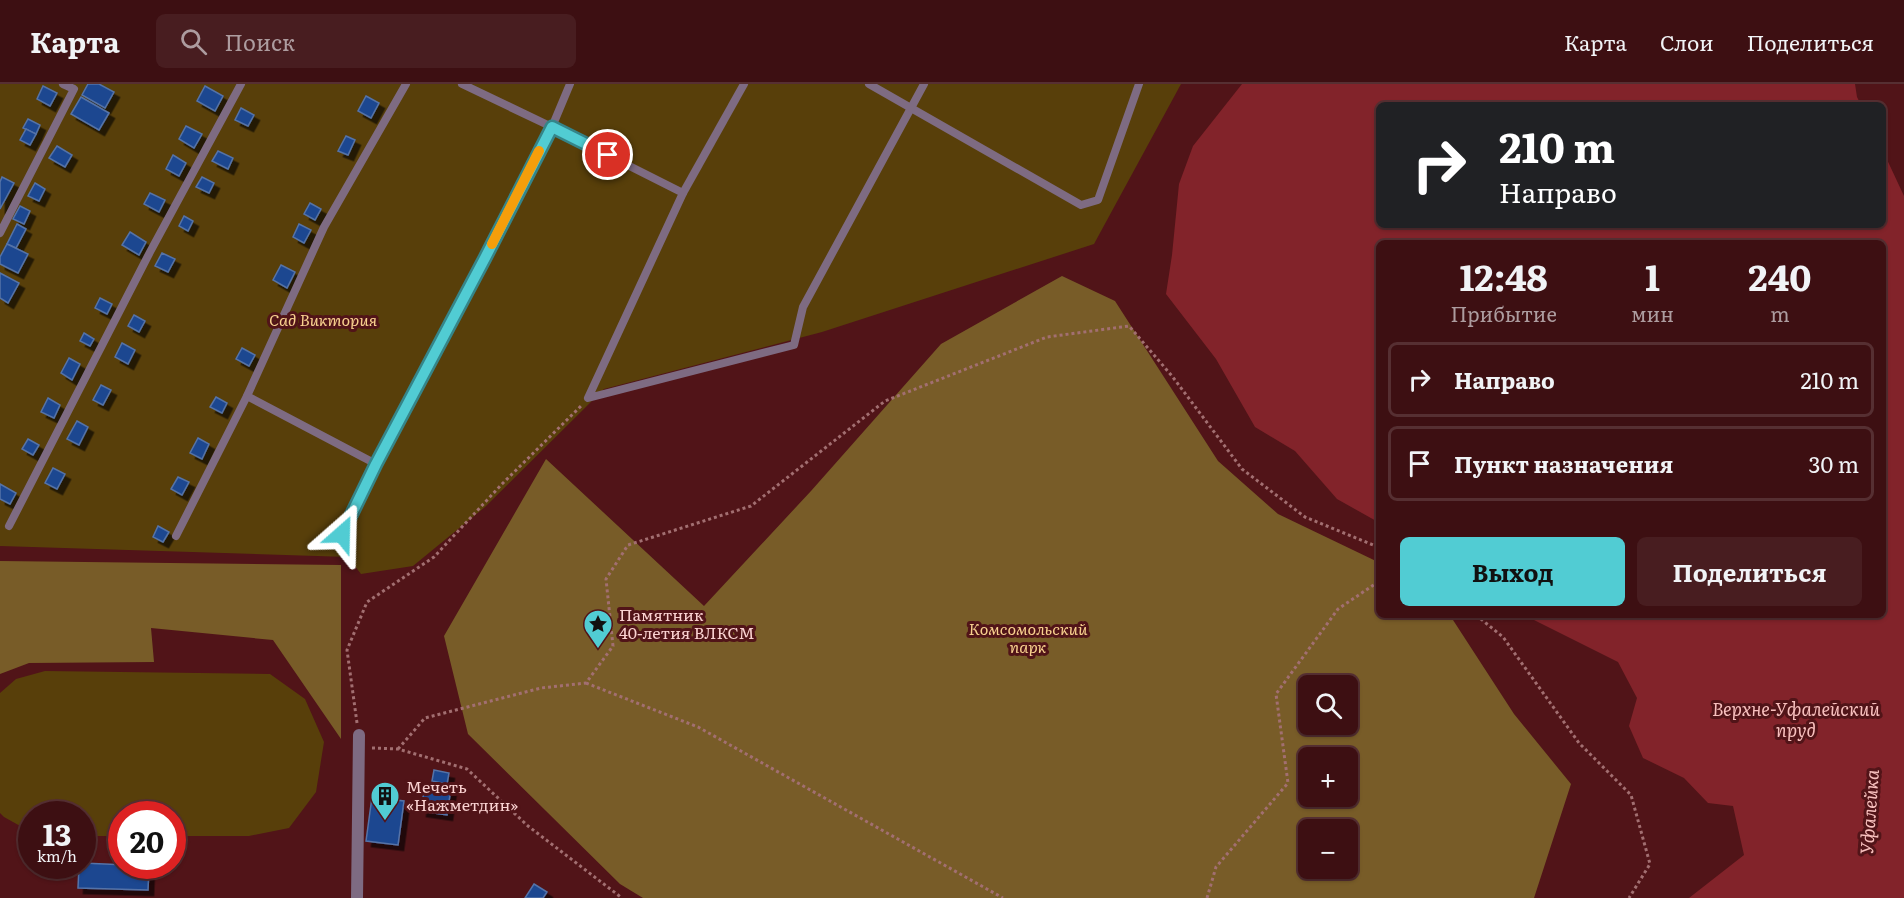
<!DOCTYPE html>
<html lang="ru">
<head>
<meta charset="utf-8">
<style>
  body { margin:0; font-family:Literata,serif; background:#481d20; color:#f1f3f6; height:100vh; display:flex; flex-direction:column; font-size:22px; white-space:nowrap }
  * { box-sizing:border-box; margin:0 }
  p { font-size:20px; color:#ad9c9f }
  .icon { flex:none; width:33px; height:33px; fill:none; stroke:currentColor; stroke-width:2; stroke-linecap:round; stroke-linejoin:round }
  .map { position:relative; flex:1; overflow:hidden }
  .drawer { position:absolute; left:1376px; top:156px; width:510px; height:378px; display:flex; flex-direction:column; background:#3d0f12; border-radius:9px; box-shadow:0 2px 4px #0004,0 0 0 2px #562f32 }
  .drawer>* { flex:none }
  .top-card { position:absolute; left:1376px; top:18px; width:510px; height:126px; border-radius:9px; box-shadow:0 2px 4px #0004,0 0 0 2px #562f32; background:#202124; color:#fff; overflow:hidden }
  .buttons { position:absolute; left:1298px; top:591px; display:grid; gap:12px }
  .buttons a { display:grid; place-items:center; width:60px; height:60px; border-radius:9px; background:#3d0f12; box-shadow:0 2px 4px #0004,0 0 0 2px #562f32; font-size:30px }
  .speed { position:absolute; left:18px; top:717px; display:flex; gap:12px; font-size:30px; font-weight:700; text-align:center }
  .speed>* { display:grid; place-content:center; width:78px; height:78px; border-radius:50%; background:#3d0f12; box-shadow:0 2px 4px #0004,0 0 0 2px #562f32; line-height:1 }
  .speed small { font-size:15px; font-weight:400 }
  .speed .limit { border:9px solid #d22; background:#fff; color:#111 }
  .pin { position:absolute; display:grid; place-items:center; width:51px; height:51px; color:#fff; margin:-26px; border:3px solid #fff; border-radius:50%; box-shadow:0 2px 6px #0007 }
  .me { position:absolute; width:66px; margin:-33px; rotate:25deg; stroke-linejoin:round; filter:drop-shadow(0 0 4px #0008) }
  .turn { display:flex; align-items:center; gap:21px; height:126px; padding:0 24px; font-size:27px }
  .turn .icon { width:78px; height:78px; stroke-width:2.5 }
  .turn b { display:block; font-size:42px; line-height:51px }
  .eta { display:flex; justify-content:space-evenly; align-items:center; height:102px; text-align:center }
  .eta b { font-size:36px; font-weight:700; line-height:42px }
  .cta { display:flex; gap:12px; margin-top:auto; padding:12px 24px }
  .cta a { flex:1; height:69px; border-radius:9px; background:#51ccd3; color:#111; font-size:24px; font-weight:700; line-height:69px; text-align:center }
  .cta a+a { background:#481d20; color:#f1f3f6 }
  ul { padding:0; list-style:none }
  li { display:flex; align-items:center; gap:18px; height:75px; margin:0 12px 9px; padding:0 12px; border:3px solid #562f32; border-radius:9px }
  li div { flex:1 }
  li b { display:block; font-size:22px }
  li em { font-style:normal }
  header { display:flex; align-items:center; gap:36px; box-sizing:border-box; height:84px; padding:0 30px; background:#3d0f12; border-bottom:2px solid #562f32 }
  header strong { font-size:28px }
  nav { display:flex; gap:33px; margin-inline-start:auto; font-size:21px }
  .search { width:420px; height:54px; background:#481d20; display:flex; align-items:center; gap:15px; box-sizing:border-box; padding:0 21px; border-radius:9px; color:#ad9c9f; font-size:22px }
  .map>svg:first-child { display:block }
  .green { fill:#583f0a }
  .forest { fill:#785c28; fill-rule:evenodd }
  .water { fill:#82232a }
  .building { fill:#1d4790; stroke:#5473a8; stroke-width:1.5; filter:url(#shadow) }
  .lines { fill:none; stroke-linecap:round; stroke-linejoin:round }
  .path { stroke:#a26f71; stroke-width:3; stroke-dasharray:3 3; stroke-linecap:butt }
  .service { stroke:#7e6b82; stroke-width:8 }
  .minor { stroke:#7e6b82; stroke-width:12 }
  .route-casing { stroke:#358589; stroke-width:15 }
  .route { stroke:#51ccd3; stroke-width:10 }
  .slow { stroke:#f59e0b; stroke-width:10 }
  .labels { text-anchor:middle; stroke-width:6; stroke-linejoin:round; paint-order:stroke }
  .park-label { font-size:16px; font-style:italic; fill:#f8d18e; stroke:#511418 }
  .poi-label { font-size:16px; fill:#fad2d1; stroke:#511418; text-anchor:start }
  .water-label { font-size:18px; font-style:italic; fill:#f8c0be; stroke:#511418 }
</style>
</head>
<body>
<header>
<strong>Карта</strong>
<div class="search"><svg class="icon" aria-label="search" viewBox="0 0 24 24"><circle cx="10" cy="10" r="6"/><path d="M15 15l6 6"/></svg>Поиск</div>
<nav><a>Карта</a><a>Слои</a><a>Поделиться</a></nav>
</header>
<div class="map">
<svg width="1904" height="814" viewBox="0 0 1904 814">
  <defs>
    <filter id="shadow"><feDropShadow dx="5.5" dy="5.5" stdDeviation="0" flood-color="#0009"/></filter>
  </defs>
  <rect width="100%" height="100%" fill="#511418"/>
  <g class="green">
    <polygon points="0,0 1181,0 1094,160 822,248 604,305 485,423 413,482 361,490 348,473 0,462"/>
    <polygon points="45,587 270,590 305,615 324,658 316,708 289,744 249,752 173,752 172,730 122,730 121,752 83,752 82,730 32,730 31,748 4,733 0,729 0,609 16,595"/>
  </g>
  <g class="forest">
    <path d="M1062 192 1115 217 1218 377 1278 430 1378 478V531H1448L1453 536 1514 630 1571 700 1534 814H643L620 800 468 650 444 552 546 375 704 522 811 407 941 260ZM1308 602H1347V640H1308ZM1308 674H1347V712H1308ZM1308 746H1347V784H1308Z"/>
    <polygon points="0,477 341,481 341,655 273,556 151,544 154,578 29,579 0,590"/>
  </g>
  <polygon class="water" points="1242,0 1855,0 1857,13 1861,21 1378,21 1378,141 1882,141 1883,67 1904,112 1904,814 1689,814 1744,771 1733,722 1708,719 1684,694 1643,674 1629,642 1637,614 1618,578 1534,536 1533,531 1882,531 1882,159 1378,159 1378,438 1337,415 1295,367 1255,343 1216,275 1166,210 1172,171 1179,100 1193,62"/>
  <g class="building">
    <polygon points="88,0 99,0 114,8 105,24 82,11"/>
    <polygon points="43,2 57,9 50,22 37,15"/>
    <polygon points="205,2 223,12 215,27 197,17"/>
    <polygon points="366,12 379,19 371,34 358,27"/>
    <polygon points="81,13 109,29 99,46 71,30"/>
    <polygon points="241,24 254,31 248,42 235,36"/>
    <polygon points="28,35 40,41 36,50 23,44"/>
    <polygon points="186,42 202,50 194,64 179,55"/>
    <polygon points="26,45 36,50 30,61 20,56"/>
    <polygon points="346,52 355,56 348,71 338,67"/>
    <polygon points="57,62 72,71 65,83 49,74"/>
    <polygon points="218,67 233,74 228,85 212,77"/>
    <polygon points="173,71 186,79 179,92 166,85"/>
    <polygon points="2,93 14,99 0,125 0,98"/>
    <polygon points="202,93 214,99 209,109 196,103"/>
    <polygon points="35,99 45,105 39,117 28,112"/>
    <polygon points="150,109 165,116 159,128 144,120"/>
    <polygon points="310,119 321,125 315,136 304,130"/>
    <polygon points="20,122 30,127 24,140 13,135"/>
    <polygon points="184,132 193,137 188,147 179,142"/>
    <polygon points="17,140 26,145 16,164 7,160"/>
    <polygon points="299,140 311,146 304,159 293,153"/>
    <polygon points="130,148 146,158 139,171 122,161"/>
    <polygon points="7,160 28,170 18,189 0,180 0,173"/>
    <polygon points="162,169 175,175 168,188 155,182"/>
    <polygon points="281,181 295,188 287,204 273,196"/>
    <polygon points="0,189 19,199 8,219 0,214"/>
    <polygon points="100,214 112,220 107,230 95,224"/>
    <polygon points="134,231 145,237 139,248 128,242"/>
    <polygon points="84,249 94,255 90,262 80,257"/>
    <polygon points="122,259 135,266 128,280 115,273"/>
    <polygon points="242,264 255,271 249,282 236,275"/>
    <polygon points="69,274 80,280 72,296 61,289"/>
    <polygon points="101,301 111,306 103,321 93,316"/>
    <polygon points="216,313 227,319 222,329 210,323"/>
    <polygon points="48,314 60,321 54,334 41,328"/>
    <polygon points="77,337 88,343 79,361 67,355"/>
    <polygon points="198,354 209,360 202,375 190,369"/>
    <polygon points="28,355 39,361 33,371 22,365"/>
    <polygon points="53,384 65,390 57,405 45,399"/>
    <polygon points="178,393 189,398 182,411 171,405"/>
    <polygon points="0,400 16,409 10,420 0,415"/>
    <polygon points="158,442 169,448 163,458 153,453"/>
    <polygon points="434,686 449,689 447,700 432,697"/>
    <polygon points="425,700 451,704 447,731 421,727"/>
    <polygon points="372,713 404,717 398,761 366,757"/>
    <polygon points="82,779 149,782 148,806 78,804 79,782 82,782"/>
    <polygon points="534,800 547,808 543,814 525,814"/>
  </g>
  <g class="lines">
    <g class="path">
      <polyline points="1476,531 1503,553 1579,659 1631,711 1650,780 1629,814"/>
      <polyline points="586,599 698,643 1003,814"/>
      <polyline points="357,639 347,566 367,518 434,473 502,400 581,322"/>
      <polyline points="372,664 398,665 467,685 528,742 622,814"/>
      <polyline points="398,665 425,634 541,604 586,599 613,562 606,495 628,461 751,422 885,317 1047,253 1129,242 1172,292 1242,385 1305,433 1378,463"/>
      <polyline points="1207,814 1216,783 1288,699 1276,610 1338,525 1378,498"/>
    </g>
    <g class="service">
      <polyline points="462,0 552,43 683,109 588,314 794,261 803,223 924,0"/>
      <polyline points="869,0 1081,121 1098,116 1139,0"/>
      <polyline points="683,109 744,0"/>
      <polyline points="0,149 74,5 63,0"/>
      <polyline points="247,312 376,380 342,450"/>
      <polyline points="376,380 485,174 552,43 570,0"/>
      <polyline points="9,442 150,168 241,0"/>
      <polyline points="176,452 247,312 324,143 406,0"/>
    </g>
    <polyline class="minor" points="357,814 359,651"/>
  </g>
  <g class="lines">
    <g class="route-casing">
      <polyline id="route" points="342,450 376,380 485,174 552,43 608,71"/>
    </g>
    <use href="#route" class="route"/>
    <polyline class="slow" points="492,160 539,67"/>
  </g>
  <defs>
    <g id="sight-pin" transform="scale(1.5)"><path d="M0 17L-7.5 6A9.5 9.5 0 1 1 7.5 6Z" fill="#51ccd3" stroke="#511418"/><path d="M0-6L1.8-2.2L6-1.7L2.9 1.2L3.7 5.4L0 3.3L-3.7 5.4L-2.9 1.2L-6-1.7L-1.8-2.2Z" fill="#111"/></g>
    <g id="building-pin" transform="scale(1.5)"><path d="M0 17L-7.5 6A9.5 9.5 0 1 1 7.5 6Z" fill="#51ccd3" stroke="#511418"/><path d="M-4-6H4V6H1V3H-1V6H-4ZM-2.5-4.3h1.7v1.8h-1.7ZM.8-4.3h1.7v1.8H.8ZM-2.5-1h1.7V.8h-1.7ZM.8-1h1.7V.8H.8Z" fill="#111"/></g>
  </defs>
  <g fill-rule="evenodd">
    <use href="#sight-pin" x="598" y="540"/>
    <use href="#building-pin" x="385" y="712"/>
  </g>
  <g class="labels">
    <g class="park-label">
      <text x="323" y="242">Сад Виктория</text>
      <text x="1028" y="551">Комсомольский<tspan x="1028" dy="18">парк</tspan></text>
    </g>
    <g class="poi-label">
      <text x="619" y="537">Памятник<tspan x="619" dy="18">40-летия ВЛКСМ</tspan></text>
      <text x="406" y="709">Мечеть<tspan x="406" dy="18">«Нажметдин»</tspan></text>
    </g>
    <g class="water-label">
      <text x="1796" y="632">Верхне-Уфалейский<tspan x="1796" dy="21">пруд</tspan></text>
      <text transform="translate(1870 728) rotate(-86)" y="6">Уфалейка</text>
    </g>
  </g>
</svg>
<div class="buttons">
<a><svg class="icon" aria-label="search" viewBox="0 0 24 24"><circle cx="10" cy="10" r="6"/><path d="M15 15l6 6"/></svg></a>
<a>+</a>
<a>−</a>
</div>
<div class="speed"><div>13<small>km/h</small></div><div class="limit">20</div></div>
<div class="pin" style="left:608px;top:71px;background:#d93025"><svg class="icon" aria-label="arrive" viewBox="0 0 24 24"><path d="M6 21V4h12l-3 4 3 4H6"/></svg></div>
<svg class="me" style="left:342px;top:450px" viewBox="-20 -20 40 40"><path d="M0-17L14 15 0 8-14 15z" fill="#51ccd3" stroke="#fff" stroke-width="4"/></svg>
<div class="top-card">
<div class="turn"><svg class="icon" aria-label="right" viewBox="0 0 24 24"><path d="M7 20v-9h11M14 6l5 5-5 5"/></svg><div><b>210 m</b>Направо</div></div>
</div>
<section class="drawer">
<div class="eta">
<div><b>12:48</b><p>Прибытие</p></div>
<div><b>1</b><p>мин</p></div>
<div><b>240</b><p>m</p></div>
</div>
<ul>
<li><svg class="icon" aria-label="right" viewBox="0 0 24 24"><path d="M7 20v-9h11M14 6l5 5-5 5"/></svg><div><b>Направо</b></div><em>210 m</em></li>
<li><svg class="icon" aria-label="arrive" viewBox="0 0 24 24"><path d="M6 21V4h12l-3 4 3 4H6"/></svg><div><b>Пункт назначения</b></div><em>30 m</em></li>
</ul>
<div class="cta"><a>Выход</a><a>Поделиться</a></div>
</section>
</div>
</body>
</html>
